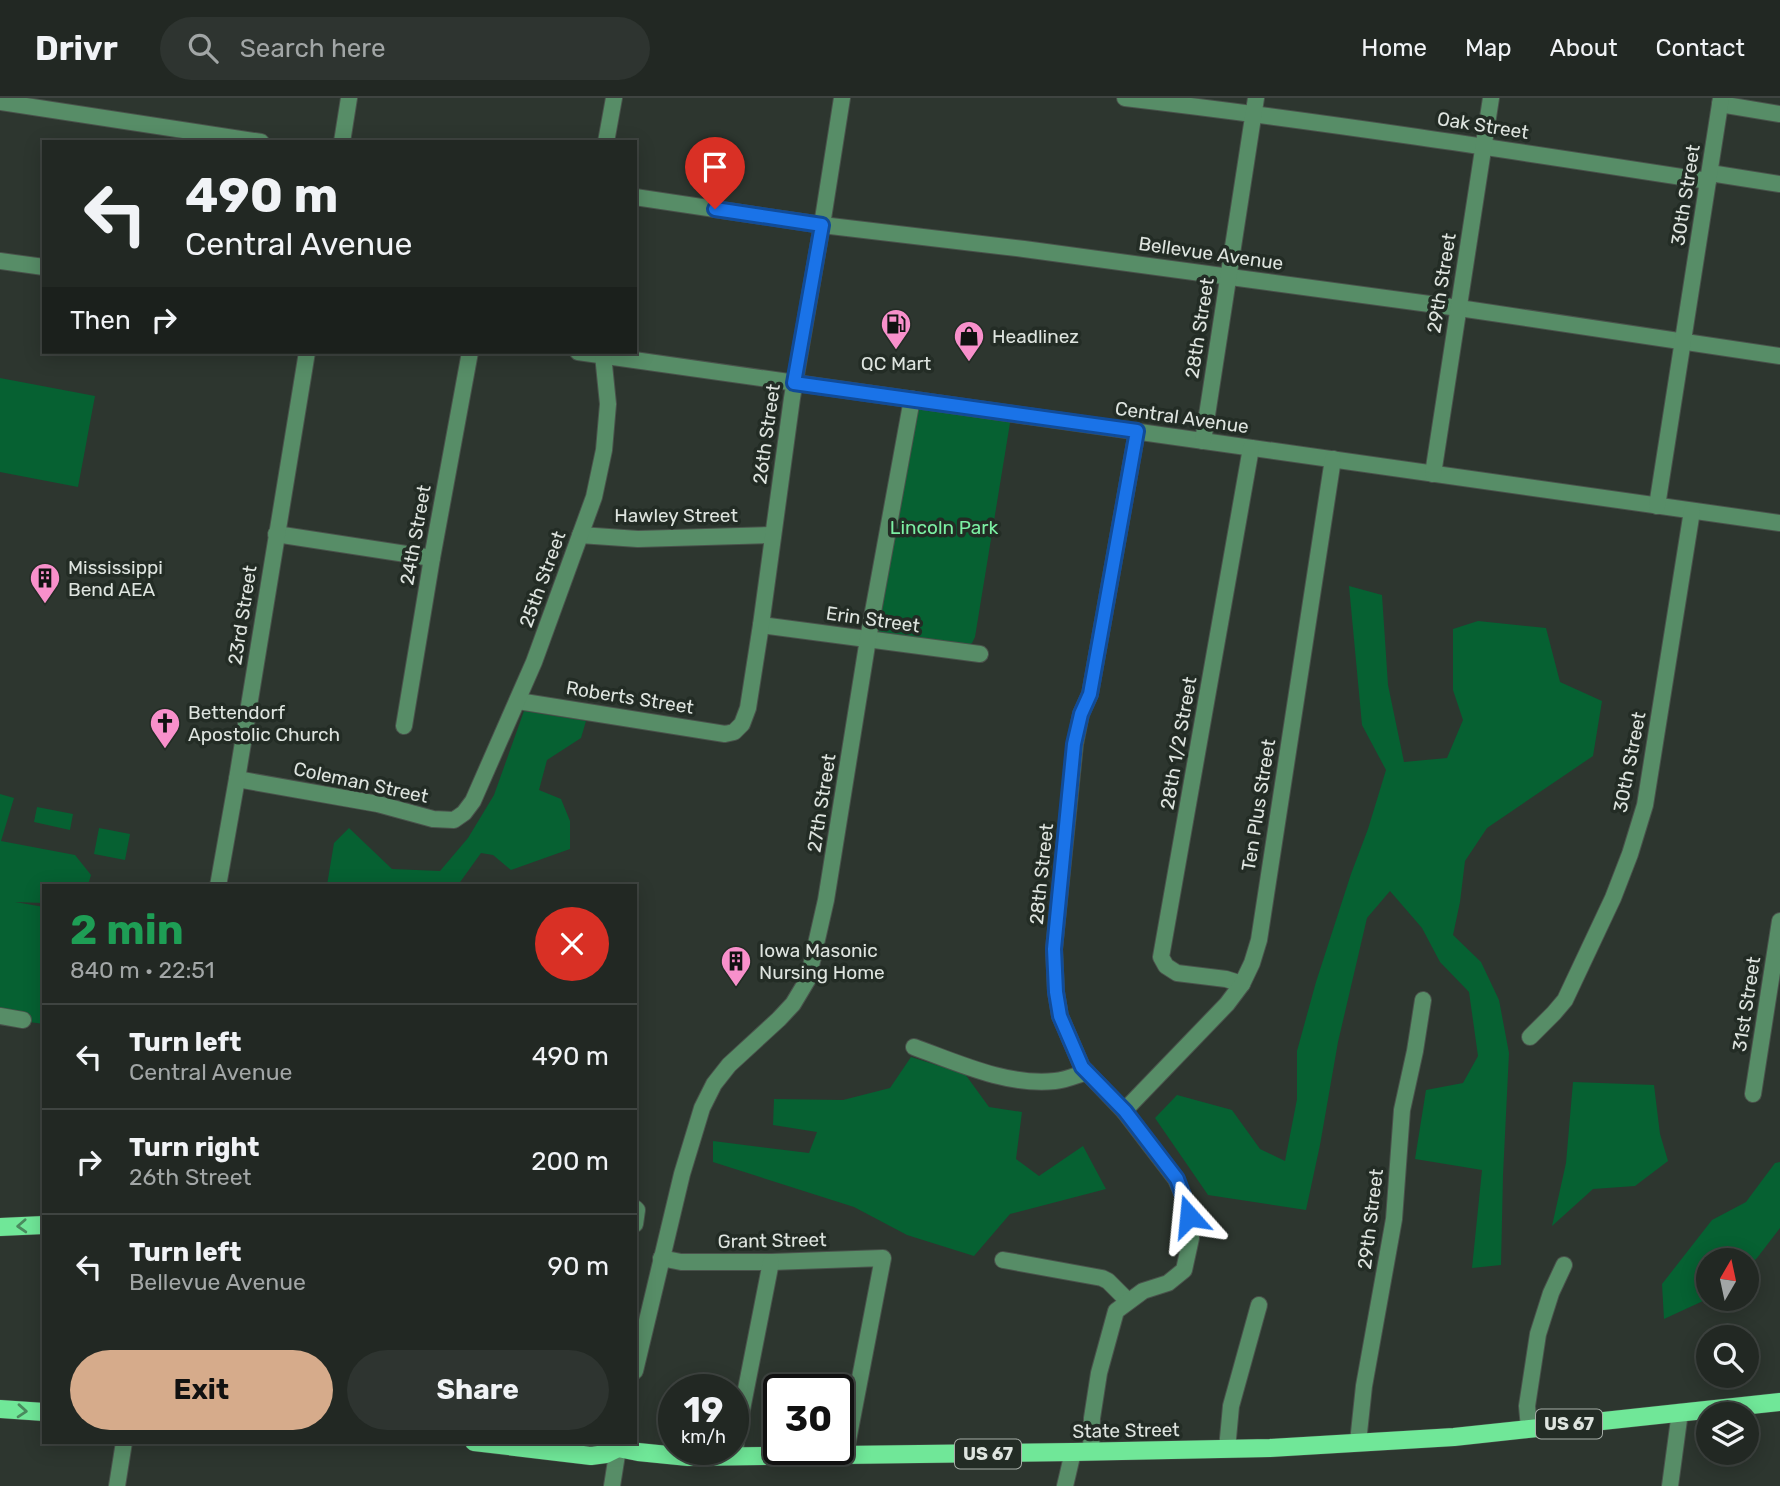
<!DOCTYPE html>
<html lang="en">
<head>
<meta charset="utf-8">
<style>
  body { margin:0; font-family:Rubik,sans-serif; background:#2e3430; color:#f1f3f6; height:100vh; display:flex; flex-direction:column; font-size:26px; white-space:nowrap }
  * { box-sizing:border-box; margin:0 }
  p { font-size:23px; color:#a2a6a6 }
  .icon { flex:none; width:38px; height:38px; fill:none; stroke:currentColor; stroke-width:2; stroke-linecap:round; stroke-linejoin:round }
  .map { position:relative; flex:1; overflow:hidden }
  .side { position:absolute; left:42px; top:786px; width:595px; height:560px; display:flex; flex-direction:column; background:#222823; border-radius:0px; box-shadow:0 4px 18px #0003,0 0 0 2px #3f4441 }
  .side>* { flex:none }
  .guide { position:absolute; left:42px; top:42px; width:595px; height:214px; border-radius:0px; box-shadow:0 4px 18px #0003,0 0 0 2px #3f4441; background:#222823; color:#f1f3f6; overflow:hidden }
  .needle { width:46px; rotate:9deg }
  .tools { position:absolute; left:1696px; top:1150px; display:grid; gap:14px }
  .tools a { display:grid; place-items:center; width:63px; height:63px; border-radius:50%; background:#222823; box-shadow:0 4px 18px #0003,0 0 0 2px #3f4441; font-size:35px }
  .speed { position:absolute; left:658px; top:1276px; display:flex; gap:14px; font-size:35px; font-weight:700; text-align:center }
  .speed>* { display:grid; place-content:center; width:91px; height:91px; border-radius:50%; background:#222823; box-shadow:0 4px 18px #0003,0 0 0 2px #3f4441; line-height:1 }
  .speed small { font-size:18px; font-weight:400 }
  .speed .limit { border:4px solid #111; border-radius:10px; background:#fff; color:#111 }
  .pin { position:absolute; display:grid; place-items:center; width:60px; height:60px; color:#fff; margin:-72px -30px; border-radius:50% 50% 50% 0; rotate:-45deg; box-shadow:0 0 7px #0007 }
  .pin .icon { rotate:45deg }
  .me { position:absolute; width:77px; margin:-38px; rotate:342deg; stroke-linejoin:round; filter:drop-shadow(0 0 5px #0008) }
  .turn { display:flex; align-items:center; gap:24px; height:147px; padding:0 28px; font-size:32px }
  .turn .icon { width:91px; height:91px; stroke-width:2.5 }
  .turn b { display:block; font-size:49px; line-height:60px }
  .then { display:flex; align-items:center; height:66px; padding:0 28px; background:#0003; gap:14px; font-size:26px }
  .round { display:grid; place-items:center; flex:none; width:74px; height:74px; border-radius:37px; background:#2e3430 }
  .overview { display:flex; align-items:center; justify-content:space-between; height:119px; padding:0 28px }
  h1 { font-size:42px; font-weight:700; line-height:52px; color:#1e9e55 }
  .button { display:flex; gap:14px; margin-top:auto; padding:14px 28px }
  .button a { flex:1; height:80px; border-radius:42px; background:#d6ab8b; color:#111; font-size:28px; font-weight:700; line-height:80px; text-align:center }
  .button a+a { background:#2e3430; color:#f1f3f6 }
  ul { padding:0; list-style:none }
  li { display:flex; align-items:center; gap:21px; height:105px; padding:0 28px; border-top:2px solid #3f4441 }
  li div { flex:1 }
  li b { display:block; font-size:26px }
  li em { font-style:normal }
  header { display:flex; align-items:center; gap:42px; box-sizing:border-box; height:98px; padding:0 35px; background:#222823; border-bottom:2px solid #3f4441 }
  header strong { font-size:33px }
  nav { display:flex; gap:38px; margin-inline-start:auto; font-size:24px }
  .search { width:490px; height:63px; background:#2e3430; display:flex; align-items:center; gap:18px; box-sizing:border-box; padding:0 24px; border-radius:38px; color:#a2a6a6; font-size:26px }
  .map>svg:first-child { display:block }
  .green { fill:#066132 }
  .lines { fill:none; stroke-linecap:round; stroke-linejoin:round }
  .minor-casing { stroke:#49524b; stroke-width:18 }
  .major-casing { stroke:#49524b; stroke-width:19 }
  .minor { stroke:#578d67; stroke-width:16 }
  .major { stroke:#70e798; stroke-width:18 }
  .oneway { stroke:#4a8a5e }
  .route-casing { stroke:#114b97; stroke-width:18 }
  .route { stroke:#1a73e8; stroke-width:12 }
  .labels { text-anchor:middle; stroke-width:7; stroke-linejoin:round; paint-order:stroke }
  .shield { fill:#232c25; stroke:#a6ada7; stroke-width:2 }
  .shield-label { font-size:18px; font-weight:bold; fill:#dee4df }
  .street-label { font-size:19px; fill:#dee4df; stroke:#232c25 }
  .poi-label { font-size:19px; fill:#dee4df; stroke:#232c25; text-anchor:start }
  .park-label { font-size:19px; fill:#7cf0a3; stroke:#232c25 }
</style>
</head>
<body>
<header>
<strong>Drivr</strong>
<div class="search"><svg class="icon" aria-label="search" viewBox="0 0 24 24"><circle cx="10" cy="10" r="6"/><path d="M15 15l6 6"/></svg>Search here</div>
<nav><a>Home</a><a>Map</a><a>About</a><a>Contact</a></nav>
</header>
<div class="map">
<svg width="1780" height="1388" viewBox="0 0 1780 1388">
  <rect width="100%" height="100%" fill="#2d362f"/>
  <g class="green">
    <polygon points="0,280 95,298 78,389 0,374"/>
    <polygon points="922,307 1009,319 1010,325 975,539 972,545 964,549 883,539 878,532 914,314"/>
    <polygon points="1349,488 1382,497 1388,587 1404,664 1447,660 1463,622 1453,592 1453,531 1478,523 1546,530 1560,584 1602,603 1593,658 1487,730 1465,763 1460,804 1453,837 1481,864 1499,902 1509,955 1503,1077 1501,1167 1472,1170 1482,1072 1415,1061 1426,992 1463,985 1478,958 1469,894 1440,864 1422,830 1390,793 1367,820 1338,944 1320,1047 1306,1112 1208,1097 1155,1020 1177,997 1232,1012 1260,1051 1285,1063 1297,1001 1297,953 1316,884 1351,776 1368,731 1386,672 1362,627"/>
    <polygon points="524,613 586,623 581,640 547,662 539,692 561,701 570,723 570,751 511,772 493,757 481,755 458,787 327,787 334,745 349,730 392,771 440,773 468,740 494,697"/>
    <polygon points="0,696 14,700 1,743 75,757 91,777 88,787 44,788 44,805 15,804 44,809 44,926 0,920"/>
    <polygon points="37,709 73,716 70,732 34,724"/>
    <polygon points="99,730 130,736 125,762 94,756"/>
    <polygon points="911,959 965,976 989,1009 1022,1014 1016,1061 1039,1078 1083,1048 1106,1091 1010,1116 974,1158 907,1137 854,1109 713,1064 713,1043 809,1055 817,1034 773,1027 774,1001 843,1002 890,990"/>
    <polygon points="1573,984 1654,987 1660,1036 1668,1063 1635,1088 1593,1091 1552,1128 1566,1065"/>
    <polygon points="1780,1064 1780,1130 1757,1160 1747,1169 1746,1162 1708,1162 1708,1199 1703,1203 1664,1221 1662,1186 1712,1122 1746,1104 1775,1065"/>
  </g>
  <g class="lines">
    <g class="minor-casing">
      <g id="minor">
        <path d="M1125 0C1320 23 1514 53 1708 83"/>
        <polyline points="0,4 261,44"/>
        <polyline points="1720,6 1780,16"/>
        <polyline points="342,44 349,0"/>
        <polyline points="606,44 614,0"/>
        <polyline points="1710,75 1780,86"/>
        <polyline points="635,99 822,127 1024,151 1459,210 1780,258"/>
        <polyline points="0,163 44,169"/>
        <polyline points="578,254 1780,425"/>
        <polyline points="1203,343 1256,0"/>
        <polyline points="1433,376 1491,0"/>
        <polyline points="1657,408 1721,0"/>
        <polyline points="276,436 432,460"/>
        <polyline points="580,437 638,441 773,437"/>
        <polyline points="761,527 980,556"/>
        <polyline points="518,603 725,636 734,634 742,626 748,610 761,527 792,300 822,127 842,0"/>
        <polyline points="404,628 432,460 470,254"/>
        <polyline points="237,681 378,706 433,721 454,722 464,715 473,703 534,564 594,399 604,352 608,306 603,257"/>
        <polyline points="218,788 237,681 307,254"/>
        <polyline points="1242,886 1226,881 1177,875 1166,868 1161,859 1251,350"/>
        <polyline points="0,918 23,922"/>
        <polyline points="1530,939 1554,915 1565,902 1613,800 1630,756 1645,707 1692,413"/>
        <path d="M914 949C958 965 1007 988 1055 983 1066 982 1077 977 1087 974"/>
        <polyline points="1753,996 1780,823"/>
        <polyline points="1124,1013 1227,906 1242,886 1252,865 1259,842 1333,361"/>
        <polyline points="635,1110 637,1112 635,1126"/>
        <polyline points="661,1160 681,1164 771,1164 883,1160 845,1358"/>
        <polyline points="1003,1162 1102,1180 1108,1183 1128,1203"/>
        <polyline points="635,1273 682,1076 702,1010 714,986 729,967 779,921 793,906 808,881 826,802 868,541 912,301"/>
        <polyline points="1529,1330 1527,1308 1538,1236 1551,1195 1564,1167"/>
        <polyline points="1358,1344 1364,1288 1394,1121 1402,1012 1415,953 1423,902"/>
        <polyline points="1227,1351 1231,1308 1259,1207"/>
        <polyline points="1091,1354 1092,1320 1099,1275 1116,1213 1143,1193 1168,1185 1184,1172 1191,1140 1189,1118 1184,1100 1176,1081 1124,1013 1082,969 1060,918 1056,894 1054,851 1075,646 1081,616 1090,596 1137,333"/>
        <polyline points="734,1359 737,1337 771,1164"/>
        <polyline points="117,1388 124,1344"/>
        <polyline points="612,1388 619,1344"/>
        <polyline points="1065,1388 1073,1354"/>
        <polyline points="1670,1388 1680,1314"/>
      </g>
    </g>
    <g class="major-casing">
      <g id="major">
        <polyline points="0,1129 44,1127"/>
        <polyline points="0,1311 44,1314"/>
        <polyline points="474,1344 591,1358 606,1356 618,1350 638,1354 688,1359 1073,1354 1270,1350 1454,1339 1780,1304"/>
      </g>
    </g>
    <use href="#minor" class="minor"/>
    <use href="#major" class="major"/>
  </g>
  <defs><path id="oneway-chevron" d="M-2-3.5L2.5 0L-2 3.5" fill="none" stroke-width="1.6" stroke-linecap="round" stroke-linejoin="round" transform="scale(1.75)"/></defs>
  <g class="oneway">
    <use href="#oneway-chevron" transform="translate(22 1128) rotate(177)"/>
    <use href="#oneway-chevron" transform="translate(22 1313) rotate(4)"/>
  </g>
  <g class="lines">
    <g class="route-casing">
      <polyline id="route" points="715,111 822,127 794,285 1137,333 1090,596 1081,616 1074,646 1054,851 1056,894 1060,918 1082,969 1125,1013 1177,1081 1184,1100 1189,1118"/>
    </g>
    <use href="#route" class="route"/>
  </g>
  <defs>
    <g id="fuel-pin" transform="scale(1.575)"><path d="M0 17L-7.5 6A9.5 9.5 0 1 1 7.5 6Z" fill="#f890cb" stroke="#232c25"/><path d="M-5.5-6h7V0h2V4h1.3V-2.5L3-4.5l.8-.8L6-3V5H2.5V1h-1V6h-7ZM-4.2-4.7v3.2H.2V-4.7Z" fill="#111"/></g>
    <g id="shop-pin" transform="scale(1.575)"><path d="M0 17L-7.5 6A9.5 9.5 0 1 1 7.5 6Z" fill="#f890cb" stroke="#232c25"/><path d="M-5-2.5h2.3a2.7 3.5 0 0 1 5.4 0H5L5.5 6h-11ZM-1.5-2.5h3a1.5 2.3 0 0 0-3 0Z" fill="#111"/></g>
    <g id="building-pin" transform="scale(1.575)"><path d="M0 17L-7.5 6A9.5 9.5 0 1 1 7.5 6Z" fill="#f890cb" stroke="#232c25"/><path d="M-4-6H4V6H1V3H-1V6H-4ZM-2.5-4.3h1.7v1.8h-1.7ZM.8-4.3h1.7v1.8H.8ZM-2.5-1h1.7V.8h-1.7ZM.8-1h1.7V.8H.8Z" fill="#111"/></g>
    <g id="church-pin" transform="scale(1.575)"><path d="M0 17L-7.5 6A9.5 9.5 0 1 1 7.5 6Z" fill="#f890cb" stroke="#232c25"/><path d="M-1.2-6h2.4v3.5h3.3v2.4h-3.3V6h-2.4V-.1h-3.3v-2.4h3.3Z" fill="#111"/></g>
  </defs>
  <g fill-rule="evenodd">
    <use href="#fuel-pin" x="896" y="226"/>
    <use href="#shop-pin" x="969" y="238"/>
    <use href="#building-pin" x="45" y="480"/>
    <use href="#church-pin" x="165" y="625"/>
    <use href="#building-pin" x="736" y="863"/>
  </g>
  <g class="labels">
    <g class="shield">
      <rect x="1536" y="1311.5" width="66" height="29" rx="5"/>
      <rect x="955" y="1341.5" width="66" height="29" rx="5"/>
    </g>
    <g class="shield-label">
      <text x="1569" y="1332">US 67</text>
      <text x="988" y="1362">US 67</text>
    </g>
    <g class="street-label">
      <text transform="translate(1483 27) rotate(9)" y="7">Oak Street</text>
      <text transform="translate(1685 97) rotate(-81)" y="7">30th Street</text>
      <text transform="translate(1211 155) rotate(8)" y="7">Bellevue Avenue</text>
      <text transform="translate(1441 185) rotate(-81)" y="7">29th Street</text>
      <text transform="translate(1199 230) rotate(-81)" y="7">28th Street</text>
      <text transform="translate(1182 319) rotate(8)" y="7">Central Avenue</text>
      <text transform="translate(766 336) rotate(-82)" y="7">26th Street</text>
      <text x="676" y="424">Hawley Street</text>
      <text transform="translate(415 437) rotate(-80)" y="7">24th Street</text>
      <text transform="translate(542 481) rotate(-70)" y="7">25th Street</text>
      <text transform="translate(242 517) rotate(-81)" y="7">23rd Street</text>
      <text transform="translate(873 521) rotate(8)" y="7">Erin Street</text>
      <text transform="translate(630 599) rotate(9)" y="7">Roberts Street</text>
      <text transform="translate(1178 645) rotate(-80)" y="7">28th 1/2 Street</text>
      <text transform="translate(1629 664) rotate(-79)" y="7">30th Street</text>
      <text transform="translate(361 684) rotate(12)" y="7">Coleman Street</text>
      <text transform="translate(821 705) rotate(-81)" y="7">27th Street</text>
      <text transform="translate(1258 707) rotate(-81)" y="7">Ten Plus Street</text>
      <text transform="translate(1041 776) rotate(-84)" y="7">28th Street</text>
      <text transform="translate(1746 906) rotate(-81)" y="7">31st Street</text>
      <text transform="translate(1370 1121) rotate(-83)" y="7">29th Street</text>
      <text transform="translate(772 1142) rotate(-1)" y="7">Grant Street</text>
      <text transform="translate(1126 1332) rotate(-1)" y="7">State Street</text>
    </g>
    <g class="poi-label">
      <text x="992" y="245">Headlinez</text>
      <text x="896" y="272" text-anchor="middle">QC Mart</text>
      <text x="68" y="476">Mississippi<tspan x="68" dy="22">Bend AEA</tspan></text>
      <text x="188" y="621">Bettendorf<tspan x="188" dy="22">Apostolic Church</tspan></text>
      <text x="759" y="859">Iowa Masonic<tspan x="759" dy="22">Nursing Home</tspan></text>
    </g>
    <g class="park-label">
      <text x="944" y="436">Lincoln Park</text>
    </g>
  </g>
</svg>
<div class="tools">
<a><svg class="needle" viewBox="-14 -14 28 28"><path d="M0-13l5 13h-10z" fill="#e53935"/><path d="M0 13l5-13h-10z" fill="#a2a6a6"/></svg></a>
<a><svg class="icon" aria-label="search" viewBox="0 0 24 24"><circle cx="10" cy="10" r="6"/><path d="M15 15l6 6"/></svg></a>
<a><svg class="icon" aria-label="layers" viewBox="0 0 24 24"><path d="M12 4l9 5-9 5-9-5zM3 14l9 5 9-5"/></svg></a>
</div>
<div class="speed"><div>19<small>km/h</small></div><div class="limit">30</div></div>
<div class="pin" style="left:715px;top:111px;background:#d93025"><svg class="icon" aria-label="arrive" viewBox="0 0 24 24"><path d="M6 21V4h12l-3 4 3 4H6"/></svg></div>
<svg class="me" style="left:1189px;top:1118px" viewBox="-20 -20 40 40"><path d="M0-17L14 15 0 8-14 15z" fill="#1a73e8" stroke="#fff" stroke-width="4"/></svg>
<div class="guide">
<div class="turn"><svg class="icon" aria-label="left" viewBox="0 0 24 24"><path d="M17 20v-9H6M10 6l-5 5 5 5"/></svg><div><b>490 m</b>Central Avenue</div></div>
<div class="then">Then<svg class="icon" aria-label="right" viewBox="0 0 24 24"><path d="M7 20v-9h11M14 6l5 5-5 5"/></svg></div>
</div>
<section class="side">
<div class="overview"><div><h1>2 min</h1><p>840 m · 22:51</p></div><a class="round" style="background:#d93025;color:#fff"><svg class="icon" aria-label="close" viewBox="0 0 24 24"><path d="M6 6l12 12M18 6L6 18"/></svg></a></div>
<ul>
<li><svg class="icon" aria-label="left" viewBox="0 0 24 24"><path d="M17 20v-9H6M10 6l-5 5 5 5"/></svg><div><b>Turn left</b><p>Central Avenue</p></div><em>490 m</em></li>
<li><svg class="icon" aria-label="right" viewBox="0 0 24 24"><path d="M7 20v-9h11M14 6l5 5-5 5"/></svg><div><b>Turn right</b><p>26th Street</p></div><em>200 m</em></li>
<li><svg class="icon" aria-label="left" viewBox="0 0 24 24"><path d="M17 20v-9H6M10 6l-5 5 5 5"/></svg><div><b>Turn left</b><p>Bellevue Avenue</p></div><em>90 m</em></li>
</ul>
<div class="button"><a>Exit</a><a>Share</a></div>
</section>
</div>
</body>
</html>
